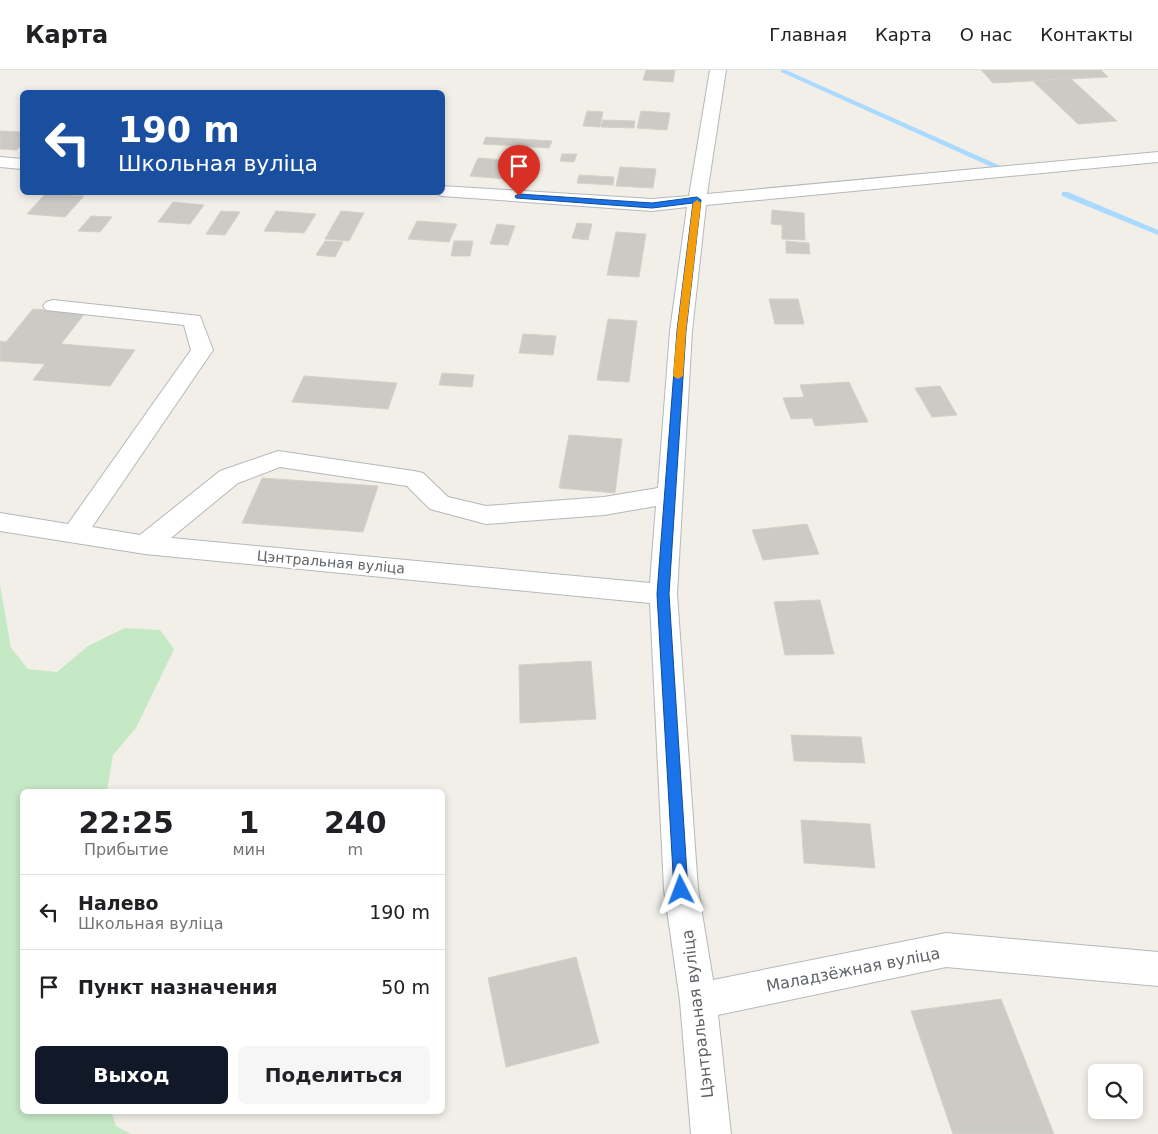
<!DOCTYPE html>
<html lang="ru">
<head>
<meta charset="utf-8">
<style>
  body { margin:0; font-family:"DejaVu Sans",sans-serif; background:#f6f6f6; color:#202124; height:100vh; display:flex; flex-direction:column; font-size:19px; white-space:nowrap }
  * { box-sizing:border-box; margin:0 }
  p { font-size:16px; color:#757577 }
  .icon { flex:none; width:28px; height:28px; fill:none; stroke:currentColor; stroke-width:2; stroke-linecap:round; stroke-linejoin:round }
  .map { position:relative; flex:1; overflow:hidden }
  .details { position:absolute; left:20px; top:719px; width:425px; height:325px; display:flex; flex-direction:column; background:#fff; border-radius:8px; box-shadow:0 2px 8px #0003 }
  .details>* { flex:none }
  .banner { position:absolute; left:20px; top:20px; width:425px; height:105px; border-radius:8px; box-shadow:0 2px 8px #0003; background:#1a4fa0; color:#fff; overflow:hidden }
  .controls { position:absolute; left:1088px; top:994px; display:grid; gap:10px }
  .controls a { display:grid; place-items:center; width:55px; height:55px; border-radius:8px; background:#fff; box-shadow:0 2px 8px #0003; font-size:25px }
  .pin { position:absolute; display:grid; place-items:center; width:42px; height:42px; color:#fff; margin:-51px -21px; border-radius:50% 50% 50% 0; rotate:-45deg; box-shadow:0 0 5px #0007 }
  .pin .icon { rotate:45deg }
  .me { position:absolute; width:55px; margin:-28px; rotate:357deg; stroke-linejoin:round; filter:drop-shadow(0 0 4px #0008) }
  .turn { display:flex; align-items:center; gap:18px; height:105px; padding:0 15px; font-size:22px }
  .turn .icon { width:65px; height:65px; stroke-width:2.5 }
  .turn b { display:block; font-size:35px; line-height:42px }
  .eta { display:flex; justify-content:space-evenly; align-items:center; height:85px; text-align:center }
  .eta b { font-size:30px; font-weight:700; line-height:35px }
  .button { display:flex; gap:10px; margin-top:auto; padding:10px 15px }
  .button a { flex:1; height:58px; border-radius:8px; background:#111827; color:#fff; font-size:20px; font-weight:700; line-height:58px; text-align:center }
  .button a+a { background:#f6f6f6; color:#202124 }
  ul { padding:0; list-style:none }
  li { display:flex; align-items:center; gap:15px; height:75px; padding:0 15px; border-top:1px solid #e0e0e0 }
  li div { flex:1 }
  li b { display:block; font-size:19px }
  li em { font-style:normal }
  header { display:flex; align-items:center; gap:30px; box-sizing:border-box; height:70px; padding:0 25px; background:#fff; border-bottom:1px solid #e0e0e0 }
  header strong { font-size:24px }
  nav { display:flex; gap:28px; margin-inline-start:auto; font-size:18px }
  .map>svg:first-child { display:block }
  .green { fill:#c5e8c5 }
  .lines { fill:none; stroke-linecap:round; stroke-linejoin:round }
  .stream { fill:#aadaff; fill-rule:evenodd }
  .building { fill:#cccac5; stroke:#d6d1c6 }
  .minor-casing { stroke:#b5b8bc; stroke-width:2 }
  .minor { fill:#fff; fill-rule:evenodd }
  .route { fill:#1a73e8; stroke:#114b97 }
  .slow { fill:#f59e0b }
  .labels { text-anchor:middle; stroke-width:4.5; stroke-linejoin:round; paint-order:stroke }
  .street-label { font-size:14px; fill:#5f6368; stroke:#fff }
  .near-street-label { font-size:16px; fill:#5f6368; stroke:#fff }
</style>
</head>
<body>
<header>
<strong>Карта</strong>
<nav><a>Главная</a><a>Карта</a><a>О нас</a><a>Контакты</a></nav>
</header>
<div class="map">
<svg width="1158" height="1064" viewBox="0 0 1158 1064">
  <rect width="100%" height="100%" fill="#f1efe8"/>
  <polygon class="green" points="0,515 11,578 28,599 57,602 88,576 125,558 160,560 174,579 136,658 113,685 107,721 22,721 22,1041 111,1041 116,1056 131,1064 0,1064"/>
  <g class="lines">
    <g class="stream">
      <polygon points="781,0 786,0 1003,97 996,99 781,2"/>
      <polygon points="1062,122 1068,122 1158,160 1158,165 1062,126"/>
    </g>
  </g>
  <g class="building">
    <polygon points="646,0 675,0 673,12 643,10"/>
    <polygon points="981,0 1101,0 1108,7 993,13"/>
    <polygon points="1070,8 1117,51 1078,54 1033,11"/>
    <polygon points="587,41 603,42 600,57 583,56"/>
    <polygon points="641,41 670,43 667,60 637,58"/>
    <polygon points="603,50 635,51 634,58 601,57"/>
    <polygon points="0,61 22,62 22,74 17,80 0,79"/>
    <polygon points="486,67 552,71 549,78 483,74"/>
    <polygon points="562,84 577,84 574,92 560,91"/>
    <polygon points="478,88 516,91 508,109 470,106"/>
    <polygon points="620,97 656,99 653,118 616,116"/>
    <polygon points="579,105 614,107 613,115 577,113"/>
    <polygon points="46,123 84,126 65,147 27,144"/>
    <polygon points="173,132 204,135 190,154 158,152"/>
    <polygon points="772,140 804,143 805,170 782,169 782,155 771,154"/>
    <polygon points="221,141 240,142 225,165 206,164"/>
    <polygon points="276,141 316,144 304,163 264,161"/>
    <polygon points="341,141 364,143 349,171 325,169"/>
    <polygon points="91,146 112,147 100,162 78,161"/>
    <polygon points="417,151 457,154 449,172 408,169"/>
    <polygon points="577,153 592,154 588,170 572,168"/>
    <polygon points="497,154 515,156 508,175 490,174"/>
    <polygon points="616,162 646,164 639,207 607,205"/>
    <polygon points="325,171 343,172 335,187 316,185"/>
    <polygon points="454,171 473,171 470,186 451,186"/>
    <polygon points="786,171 809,173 810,184 786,183"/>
    <polygon points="769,229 798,229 804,254 775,254"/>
    <polygon points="33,239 85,243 61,274 135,280 110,316 33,310 45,294 0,291 0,271 6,272"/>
    <polygon points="608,249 637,251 629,312 597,310"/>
    <polygon points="523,264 556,266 553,285 519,283"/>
    <polygon points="442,303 474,305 472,317 439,315"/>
    <polygon points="304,306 397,313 388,339 292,332"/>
    <polygon points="849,312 868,352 815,356 812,348 791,349 783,328 804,327 800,315"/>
    <polygon points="940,316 957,345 932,347 915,318"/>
    <polygon points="569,365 622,369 615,423 559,418"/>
    <polygon points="262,408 378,416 363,462 242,453"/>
    <polygon points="807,454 819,484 763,490 752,460"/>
    <polygon points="820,530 834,584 785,585 774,532"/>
    <polygon points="591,591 596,649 520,653 519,595"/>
    <polygon points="791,665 861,667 865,693 794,691"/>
    <polygon points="801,750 870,754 875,798 804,793"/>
    <polygon points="576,887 599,973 506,997 488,908"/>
    <polygon points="1001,929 1054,1064 953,1064 911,941"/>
  </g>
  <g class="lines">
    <g class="minor-casing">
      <g id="minor">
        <path d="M710 0H726L707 124 1158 82V92L706 135 692 261 677 524 698 819 713 910 946 863 1158 882V916L946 897 718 945 731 1064H691L680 931 664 819 650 533 145 484 0 461V443L68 454 191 280 184 255 46 240 43 236 46 232 53 230 200 246 213 280 92 457 140 465 220 401 278 381 414 401 423 403 448 427 486 436 604 427 658 418 670 261 687 137 652 141 442 126 434 122H442V116L652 129 689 126ZM280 397 407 416 430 439 486 454 604 445 656 436 650 513 171 468 238 413Z"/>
        <polygon points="0,87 22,89 22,99 0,97"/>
      </g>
    </g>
    <use href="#minor" class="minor"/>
  </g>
  <polygon class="route" points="519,124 652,133 697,127 701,130 686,261 669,524 688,820 686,824 681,826 676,824 674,820 657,524 677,261 693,133 652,138 516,128 515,126"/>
  <polygon class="slow" points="697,130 701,133 686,261 683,306 678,309 673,306 677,261 693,133"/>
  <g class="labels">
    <g class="street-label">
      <text transform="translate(331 492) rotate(5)" y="5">Цэнтральная вуліца</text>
    </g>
    <g class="near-street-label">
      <text transform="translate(853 899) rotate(-11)" y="6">Маладзёжная вуліца</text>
      <text transform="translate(697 944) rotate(-97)" y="6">Цэнтральная вуліца</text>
    </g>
  </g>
</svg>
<div class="controls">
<a><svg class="icon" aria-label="search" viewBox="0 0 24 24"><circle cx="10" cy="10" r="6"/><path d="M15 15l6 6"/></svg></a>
</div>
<div class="pin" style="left:519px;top:126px;background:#d93025"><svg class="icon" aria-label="arrive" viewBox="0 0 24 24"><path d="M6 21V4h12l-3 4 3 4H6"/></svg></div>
<svg class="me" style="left:681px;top:820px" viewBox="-20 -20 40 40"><path d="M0-17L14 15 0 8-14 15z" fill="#1a73e8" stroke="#fff" stroke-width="4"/></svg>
<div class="banner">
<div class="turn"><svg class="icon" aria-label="left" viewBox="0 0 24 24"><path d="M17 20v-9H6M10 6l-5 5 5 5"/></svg><div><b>190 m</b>Школьная вуліца</div></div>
</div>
<section class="details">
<div class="eta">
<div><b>22:25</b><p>Прибытие</p></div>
<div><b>1</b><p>мин</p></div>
<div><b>240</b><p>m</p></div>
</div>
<ul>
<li><svg class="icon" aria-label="left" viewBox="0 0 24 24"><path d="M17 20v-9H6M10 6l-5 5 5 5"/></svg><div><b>Налево</b><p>Школьная вуліца</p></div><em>190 m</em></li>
<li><svg class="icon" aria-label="arrive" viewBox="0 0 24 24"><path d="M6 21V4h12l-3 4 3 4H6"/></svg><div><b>Пункт назначения</b></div><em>50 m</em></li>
</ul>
<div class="button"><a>Выход</a><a>Поделиться</a></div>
</section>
</div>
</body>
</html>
